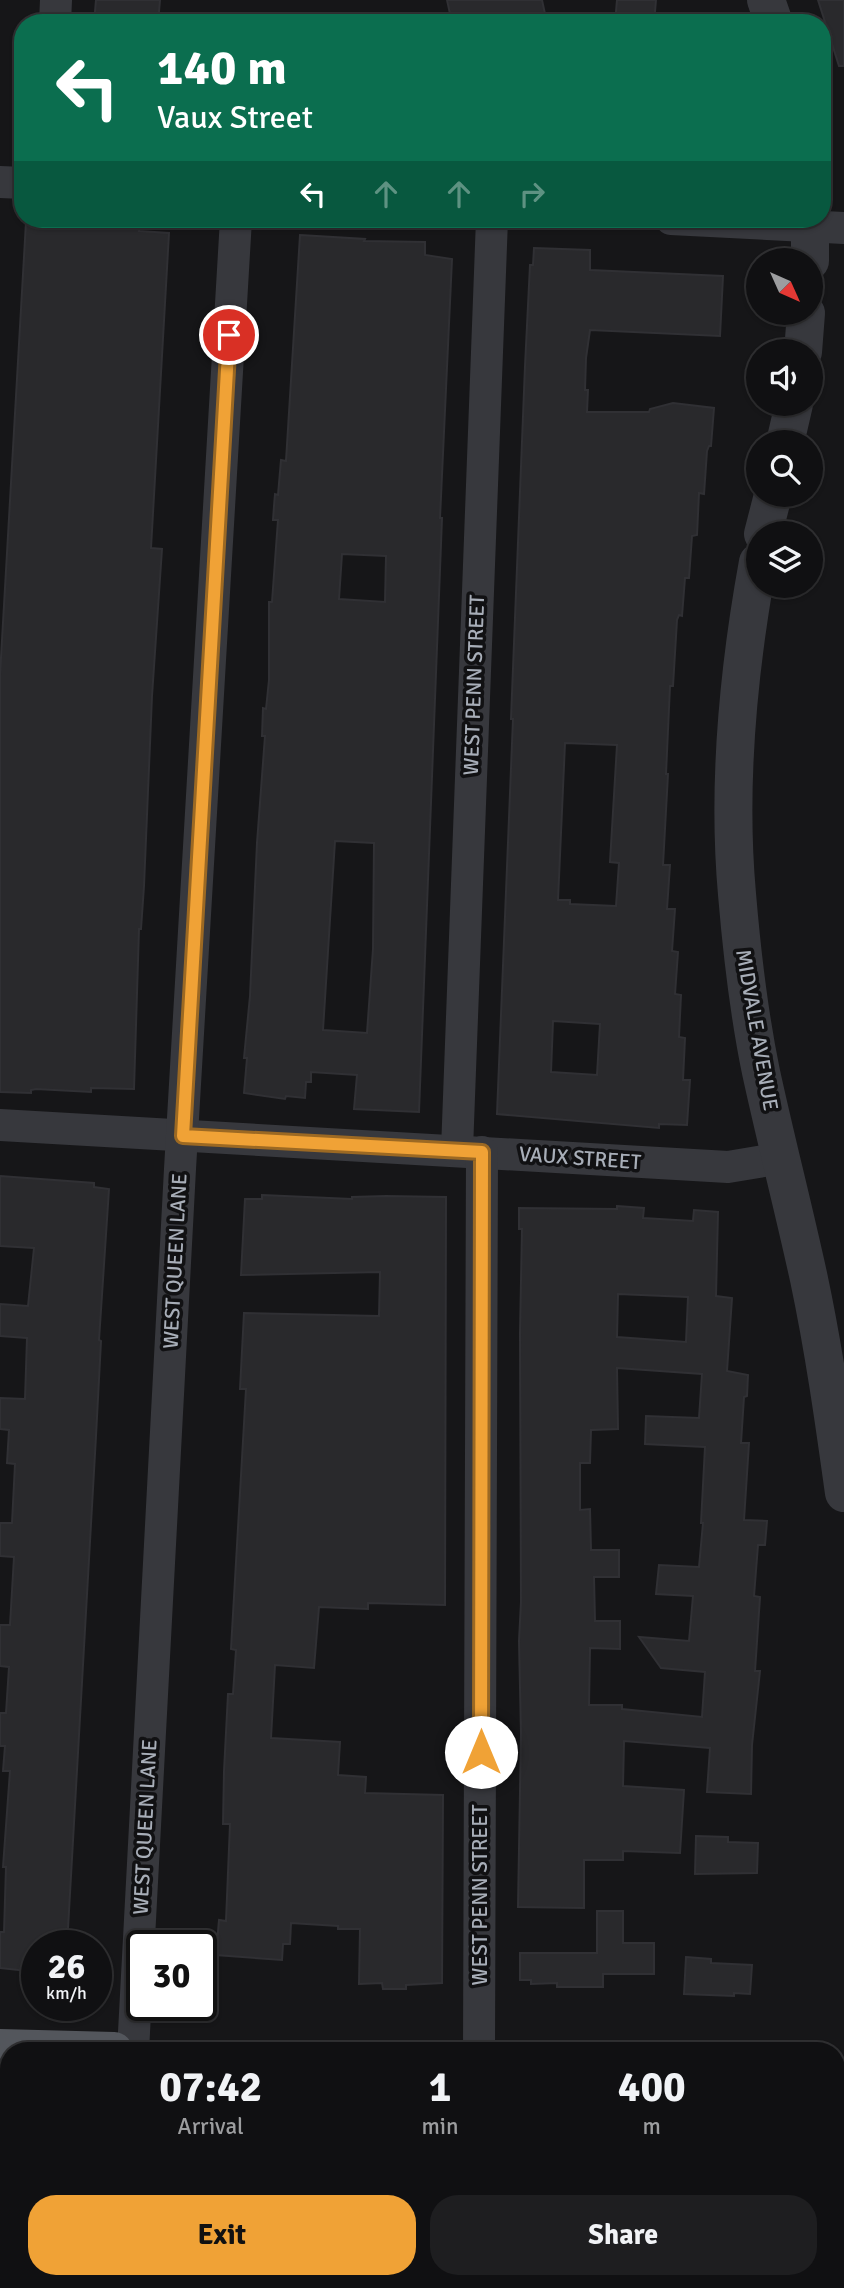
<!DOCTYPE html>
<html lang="en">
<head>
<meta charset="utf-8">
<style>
  body { margin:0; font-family:Signika,sans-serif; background:#1e1e20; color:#f1f3f6; height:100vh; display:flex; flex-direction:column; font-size:26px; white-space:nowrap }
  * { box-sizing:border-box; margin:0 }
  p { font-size:23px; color:#9c9d9f }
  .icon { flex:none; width:38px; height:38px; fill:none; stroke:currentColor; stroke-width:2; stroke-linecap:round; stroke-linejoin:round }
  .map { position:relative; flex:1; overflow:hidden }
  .details { position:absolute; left:0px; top:2042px; width:845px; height:247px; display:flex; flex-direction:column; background:#101012; border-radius:28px 28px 0 0; box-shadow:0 2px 5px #0004,0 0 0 2px #303032 }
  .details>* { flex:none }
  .hud { position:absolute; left:14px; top:14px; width:817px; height:214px; border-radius:28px; box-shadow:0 2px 5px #0004,0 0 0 2px #303032; background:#0b6e4f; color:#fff; overflow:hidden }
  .needle { width:46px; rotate:135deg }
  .tools { position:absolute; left:746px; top:248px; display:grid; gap:14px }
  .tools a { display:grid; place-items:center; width:77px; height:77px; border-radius:50%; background:#101012; box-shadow:0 2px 5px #0004,0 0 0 2px #303032; font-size:35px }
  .speed { position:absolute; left:21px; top:1930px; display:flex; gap:14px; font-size:35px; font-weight:700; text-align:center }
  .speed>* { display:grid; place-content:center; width:91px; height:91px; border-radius:50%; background:#101012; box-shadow:0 2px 5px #0004,0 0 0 2px #303032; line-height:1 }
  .speed small { font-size:18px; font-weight:400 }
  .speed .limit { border:4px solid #111; border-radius:10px; background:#fff; color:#111 }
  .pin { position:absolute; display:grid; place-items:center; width:60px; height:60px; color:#fff; margin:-30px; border:4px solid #fff; border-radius:50%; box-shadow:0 2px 7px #0007 }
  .me { position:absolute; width:77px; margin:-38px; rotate:0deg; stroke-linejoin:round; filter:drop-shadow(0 0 5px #0008) }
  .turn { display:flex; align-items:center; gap:24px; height:147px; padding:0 28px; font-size:32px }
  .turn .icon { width:91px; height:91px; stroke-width:2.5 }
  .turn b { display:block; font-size:49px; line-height:60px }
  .lanes { display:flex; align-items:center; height:66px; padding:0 28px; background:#0003; justify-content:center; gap:35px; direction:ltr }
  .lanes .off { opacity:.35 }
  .eta { display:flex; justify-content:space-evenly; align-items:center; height:119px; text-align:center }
  .eta b { font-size:42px; font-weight:700; line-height:49px }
  .cta { display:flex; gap:14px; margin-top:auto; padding:14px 28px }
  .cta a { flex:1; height:80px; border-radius:28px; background:#f0a236; color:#111; font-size:28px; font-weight:700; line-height:80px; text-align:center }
  .cta a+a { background:#1e1e20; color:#f1f3f6 }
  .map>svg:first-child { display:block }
  .building { fill:#29292c; stroke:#303034; stroke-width:2; fill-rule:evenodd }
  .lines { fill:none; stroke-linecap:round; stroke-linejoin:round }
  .minor { stroke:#37383d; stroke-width:32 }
  .tertiary { stroke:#37383d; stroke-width:38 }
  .primary { stroke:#53565c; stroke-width:38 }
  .route-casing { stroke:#9c6923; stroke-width:18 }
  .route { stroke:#f0a236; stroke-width:12 }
  .labels { text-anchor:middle; stroke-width:7; stroke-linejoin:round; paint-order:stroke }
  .street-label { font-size:21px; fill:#a8aeb8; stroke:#111113 }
</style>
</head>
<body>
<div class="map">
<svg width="844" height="2288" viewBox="0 0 844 2288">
  <rect width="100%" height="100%" fill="#161618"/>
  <g class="building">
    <polygon points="96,0 160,0 158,23 94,23"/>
    <polygon points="447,0 542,0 547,23 452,23"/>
    <polygon points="617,0 656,0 654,23 615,23"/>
    <polygon points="818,0 844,0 844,66 839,66"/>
    <polygon points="26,222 140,226 139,231 169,233 151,548 162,549 152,696 144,886 141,929 139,929 134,1089 91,1088 91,1092 36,1089 31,1090 31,1093 0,1092 0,675"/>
    <path d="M300 235 365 239 364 241 425 242V255L452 259 440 518H442L419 1112 354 1109 357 1075 311 1072V1082H306L305 1098 286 1096 285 1099 244 1093 247 1058H244L250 996 257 843 265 736H262L263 708 266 709 269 680V602H272L278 520H273L274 506 275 494 278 495 281 460 286 461ZM342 554 386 556 385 602 339 599ZM335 841 374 843 373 949 367 1033 323 1030Z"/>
    <path d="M534 248 590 250V270L723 276 720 336 590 330 586 358 585 390H588L587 412H649L650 409 673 403 714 408 711 446H709L707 451 704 494 699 493 697 535 692 536 689 578H685L682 616 679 615 677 620 673 686H670L666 774H668L663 865H670L667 909H675L672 951 678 952 675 994 681 995 679 1037 685 1038 683 1080H690L687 1125 659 1124V1128L497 1114 513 719H511L525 366 530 265H533ZM565 743 617 745 610 862 619 863 616 906 570 904V900H558ZM553 1021 600 1024 597 1075 551 1072Z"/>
    <polygon points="0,1176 94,1183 94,1187 109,1189 99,1340 101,1341 96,1436 67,1946 37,1946 37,1972 0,1968 0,1932 4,1932 6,1867 3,1867 10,1771 3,1771 5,1746 0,1746 0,1713 6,1713 9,1667 0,1666 0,1625 10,1625 14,1557 0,1556 0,1523 12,1523 15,1464 7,1463 9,1430 0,1429 0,1398 25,1399 27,1338 0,1336 0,1304 28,1306 34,1248 0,1246"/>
    <polygon points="262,1195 352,1199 352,1197 386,1196 446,1197 445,1605 368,1603 368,1609 319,1607 314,1668 275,1665 271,1738 340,1742 338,1775 366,1777 365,1793 443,1795 442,1983 406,1985 406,1989 383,1989 382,1983 359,1984 360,1929 338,1929 338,1926 291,1923 290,1944 283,1944 282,1960 216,1955 219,1920 226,1921 230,1824 223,1824 224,1771 228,1694 233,1694 236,1650 231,1649 246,1389 240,1389 244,1313 379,1316 380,1272 241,1275 245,1199 262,1199"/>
    <path d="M617 1206 644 1208 643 1218 693 1221 694 1210 718 1212 716 1296 732 1298 727 1371 748 1375 747 1396 744 1397 741 1443H749L744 1520 767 1521 765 1545H758L754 1596 760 1597 755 1671H760L752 1745 751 1794 707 1792 710 1748 624 1741 623 1786 684 1790 680 1853 623 1851V1860H584V1908L518 1907 521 1734 519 1641 521 1602 520 1333 522 1229H519V1208L617 1209ZM618 1294 688 1297 686 1342 617 1337ZM617 1368 702 1374 699 1418 646 1416 645 1444 705 1447 701 1523H703L699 1567 659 1565 656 1594 693 1596 689 1641 639 1637 661 1668 705 1672 702 1717 622 1709V1705H589L590 1648 620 1649V1621H595L594 1577H619V1550H591L590 1509 580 1510V1463H590L591 1430 618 1429Z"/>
    <polygon points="696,1836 728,1837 728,1842 758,1843 757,1873 695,1874"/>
    <polygon points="597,1911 623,1911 623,1943 654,1943 654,1974 603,1974 603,1987 557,1987 557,1983 531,1984 531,1980 520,1980 520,1953 597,1953"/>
    <polygon points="686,1957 711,1959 711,1963 752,1965 750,1994 734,1993 734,1996 684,1994"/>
  </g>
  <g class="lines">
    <g class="minor">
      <polyline points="55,23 56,0"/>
      <polyline points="0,182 23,183"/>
      <polyline points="671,219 844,228"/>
      <polyline points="0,1125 728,1167 782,1158"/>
      <polyline points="457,1150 492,219"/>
      <polyline points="133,2051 180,1169 236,219"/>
      <polyline points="479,2051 482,1152"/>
      <polyline points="119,2288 120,2280"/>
      <polyline points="464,2288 465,2280"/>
    </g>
    <g class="tertiary">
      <polyline points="766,0 774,23"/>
      <polyline points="810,219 810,261"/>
      <polyline points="803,352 806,313"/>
      <polyline points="785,443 794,404"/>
      <polyline points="763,534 773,495"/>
      <path d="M758 562C738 672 727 783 737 894 742 954 749 1014 761 1072 776 1141 794 1210 809 1279 824 1350 834 1421 844 1493"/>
      <polyline points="836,2148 844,2089"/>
      <polyline points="820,2288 821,2280"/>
    </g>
    <g class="primary">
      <polyline points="0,2048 114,2051"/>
      <polyline points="836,2092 844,2093"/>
    </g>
  </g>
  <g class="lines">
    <g class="route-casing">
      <polyline id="route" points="229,335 183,1136 482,1152 481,1752"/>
    </g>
    <use href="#route" class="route"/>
  </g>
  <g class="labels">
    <g class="street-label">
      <text transform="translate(474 685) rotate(-88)" y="7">WEST PENN STREET</text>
      <text transform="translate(757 1030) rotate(80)" y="7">MIDVALE AVENUE</text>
      <text transform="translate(580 1158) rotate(4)" y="7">VAUX STREET</text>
      <text transform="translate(175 1261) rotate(-87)" y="7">WEST QUEEN LANE</text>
      <text transform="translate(145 1827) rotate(-87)" y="7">WEST QUEEN LANE</text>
      <text transform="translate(480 1895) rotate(-90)" y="7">WEST PENN STREET</text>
    </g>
  </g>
</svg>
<div class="tools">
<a><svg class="needle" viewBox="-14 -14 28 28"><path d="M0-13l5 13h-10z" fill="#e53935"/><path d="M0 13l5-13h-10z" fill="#9c9d9f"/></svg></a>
<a><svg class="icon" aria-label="sound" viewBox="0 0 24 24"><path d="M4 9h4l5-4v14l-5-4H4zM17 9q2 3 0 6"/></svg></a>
<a><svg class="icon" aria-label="search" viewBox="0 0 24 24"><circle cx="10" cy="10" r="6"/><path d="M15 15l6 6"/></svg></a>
<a><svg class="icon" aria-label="layers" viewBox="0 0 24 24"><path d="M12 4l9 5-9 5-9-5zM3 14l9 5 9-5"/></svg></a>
</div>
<div class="speed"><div>26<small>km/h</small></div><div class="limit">30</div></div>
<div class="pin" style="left:229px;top:335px;background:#d93025"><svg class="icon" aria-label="arrive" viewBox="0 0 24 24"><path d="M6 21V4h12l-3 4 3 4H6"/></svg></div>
<svg class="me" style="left:481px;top:1752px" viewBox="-20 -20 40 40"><circle r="19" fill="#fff"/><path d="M0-13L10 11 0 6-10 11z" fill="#f0a236"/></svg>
<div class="hud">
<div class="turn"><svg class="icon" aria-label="left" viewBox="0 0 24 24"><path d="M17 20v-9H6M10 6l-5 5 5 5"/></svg><div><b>140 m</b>Vaux Street</div></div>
<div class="lanes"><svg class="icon" aria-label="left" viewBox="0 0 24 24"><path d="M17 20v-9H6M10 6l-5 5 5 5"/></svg><svg class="icon off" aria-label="ahead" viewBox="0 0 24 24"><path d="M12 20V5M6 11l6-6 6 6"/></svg><svg class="icon off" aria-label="ahead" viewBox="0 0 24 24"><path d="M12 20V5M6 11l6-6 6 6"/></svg><svg class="icon off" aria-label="right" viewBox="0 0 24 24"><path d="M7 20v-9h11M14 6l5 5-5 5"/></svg></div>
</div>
<section class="details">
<div class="eta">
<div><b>07:42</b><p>Arrival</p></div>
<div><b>1</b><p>min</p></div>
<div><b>400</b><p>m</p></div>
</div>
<div class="cta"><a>Exit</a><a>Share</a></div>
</section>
</div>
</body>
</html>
